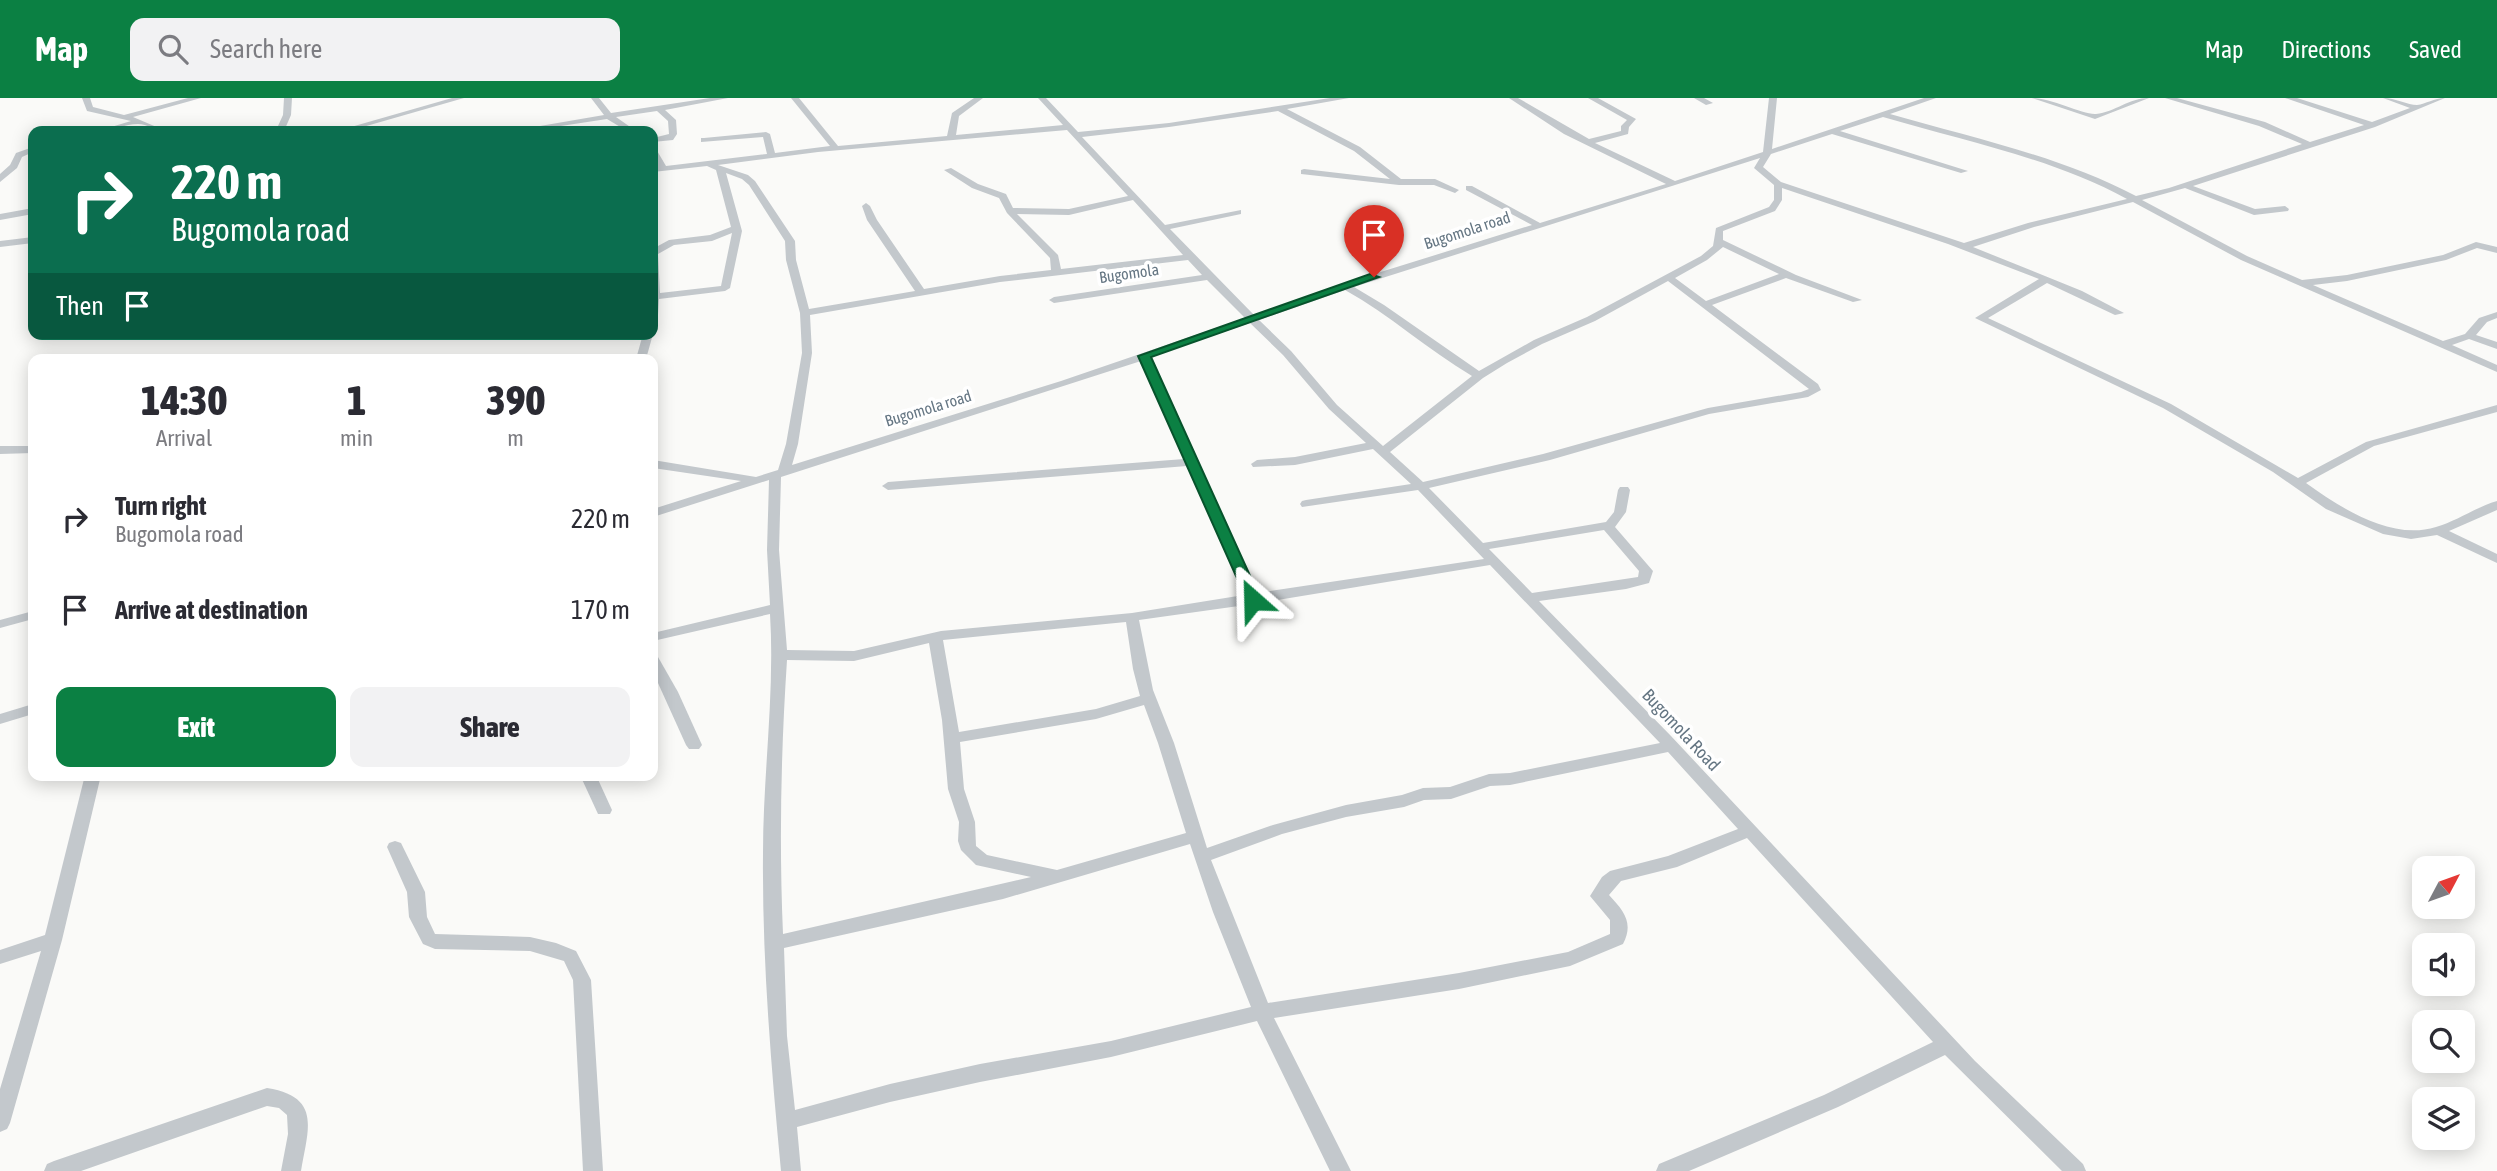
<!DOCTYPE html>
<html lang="en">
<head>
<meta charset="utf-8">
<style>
  body { margin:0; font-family:"Asap Condensed",sans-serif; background:#f2f2f3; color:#2b2b33; height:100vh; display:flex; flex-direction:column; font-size:26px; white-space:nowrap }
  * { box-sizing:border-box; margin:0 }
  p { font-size:23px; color:#7c7c81 }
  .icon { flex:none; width:38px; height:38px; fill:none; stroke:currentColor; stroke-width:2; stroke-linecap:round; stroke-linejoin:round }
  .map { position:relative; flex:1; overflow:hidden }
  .panel { position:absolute; left:28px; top:256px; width:630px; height:427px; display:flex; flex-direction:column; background:#fff; border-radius:14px; box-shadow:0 4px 18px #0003 }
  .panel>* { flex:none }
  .guide { position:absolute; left:28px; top:28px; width:630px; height:214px; border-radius:14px; box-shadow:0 4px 18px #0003; background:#0b6e4f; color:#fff; overflow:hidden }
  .needle { width:46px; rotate:49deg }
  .fabs { position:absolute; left:2412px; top:758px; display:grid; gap:14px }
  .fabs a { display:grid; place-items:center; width:63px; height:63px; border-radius:14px; background:#fff; box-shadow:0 4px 18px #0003; font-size:35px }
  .pin { position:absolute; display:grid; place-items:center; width:60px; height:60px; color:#fff; margin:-72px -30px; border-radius:50% 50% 50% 0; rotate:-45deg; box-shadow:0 0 7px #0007 }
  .pin .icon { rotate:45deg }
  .me { position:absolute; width:77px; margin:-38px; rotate:335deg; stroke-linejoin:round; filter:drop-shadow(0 0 5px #0008) }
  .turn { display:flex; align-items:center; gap:24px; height:147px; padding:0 28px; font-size:32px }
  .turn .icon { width:91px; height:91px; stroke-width:2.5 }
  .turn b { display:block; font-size:49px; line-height:60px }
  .then { display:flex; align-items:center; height:66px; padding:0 28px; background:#0003; gap:14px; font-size:26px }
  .eta { display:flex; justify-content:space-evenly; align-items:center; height:119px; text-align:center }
  .eta b { font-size:42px; font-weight:800; line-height:49px }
  .action { display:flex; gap:14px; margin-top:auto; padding:14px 28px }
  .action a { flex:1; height:80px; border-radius:14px; background:#0b8043; color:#fff; font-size:28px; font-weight:800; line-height:80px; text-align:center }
  .action a+a { background:#f2f2f3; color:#2b2b33 }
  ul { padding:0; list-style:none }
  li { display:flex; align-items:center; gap:21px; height:91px; padding:0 28px }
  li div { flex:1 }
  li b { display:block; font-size:26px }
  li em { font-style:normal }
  header { display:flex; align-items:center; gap:42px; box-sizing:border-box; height:98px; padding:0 35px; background:#0b8043; color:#fff }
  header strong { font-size:33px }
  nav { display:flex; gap:38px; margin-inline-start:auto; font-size:24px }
  .search { width:490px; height:63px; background:#f2f2f3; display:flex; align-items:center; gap:18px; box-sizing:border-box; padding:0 24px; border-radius:14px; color:#7c7c81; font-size:26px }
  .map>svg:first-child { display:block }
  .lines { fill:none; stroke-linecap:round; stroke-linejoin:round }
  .street { fill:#c3c8cc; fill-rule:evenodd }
  .route { fill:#0b8043; stroke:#07532c; stroke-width:2 }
  .labels { text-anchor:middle; stroke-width:7; stroke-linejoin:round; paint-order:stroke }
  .far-street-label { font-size:16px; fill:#657683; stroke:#fff }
  .street-label { font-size:18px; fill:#657683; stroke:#fff }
</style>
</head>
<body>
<header>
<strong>Map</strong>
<div class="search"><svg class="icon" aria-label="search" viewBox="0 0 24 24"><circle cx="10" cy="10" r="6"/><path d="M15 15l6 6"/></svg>Search here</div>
<nav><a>Map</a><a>Directions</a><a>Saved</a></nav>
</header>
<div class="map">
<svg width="2497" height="1073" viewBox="0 0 2497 1073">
  <rect width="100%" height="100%" fill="#fafaf8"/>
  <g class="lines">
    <g class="street">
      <path d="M82 0H90L93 9 124 17 188 0H201L133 19 166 33C156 33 147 26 138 26 125 26 112 33 98 33L131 23 87 13Z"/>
      <polygon points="284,0 292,0 291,17 284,33 259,33 278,28 283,17"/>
      <polygon points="452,0 464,0 349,33 337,33"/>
      <polygon points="591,0 599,0 611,15 710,0 728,0 665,12 676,22 677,36 673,42 653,44 653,40 669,36 668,23 657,13 616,19 636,33 627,33 607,21 528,33 511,33 604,17"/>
      <path d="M791 0H799L838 48 947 38 952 15 974 0H983L959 18 956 37 1063 27 1038 0H1046L1078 34 1169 25 1330 0H1349L1287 11 1360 49 1401 81H1435L1459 92 1455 95 1434 87H1399L1301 76V72L1304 71 1390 81 1354 53 1278 13 1169 29 1082 39 1165 127 1241 112V116L1170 131 1254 217 1371 177 1532 127 1466 92V88H1472L1540 125 1666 86 1564 36 1509 0H1518L1589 41 1621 33V28L1627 22 1588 0H1598L1636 21 1629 29 1628 36 1595 45 1675 83 1763 54 1769 0H1777L1772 51 1924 0H1936L1890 16C1973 40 2060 58 2136 98L2169 90 2302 46 2259 28 2165 0H2177L2265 24 2310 44 2364 27 2285 0H2297L2372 24 2410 10 2383 0C2395 0 2408 7 2417 7 2426 6 2434 0 2445 0L2375 29 2193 88 2255 111 2285 108 2289 111 2288 113 2254 117 2185 90 2142 102 2247 158 2302 182 2347 177 2443 157 2476 144 2497 149V155L2477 150 2446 162 2347 183 2313 187 2443 243 2465 236 2479 220 2497 214V220L2487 224 2476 237 2497 244V251L2469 241 2452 247 2497 267V274L2241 162 2133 104 2034 129 1973 149 2082 193 2124 215 2115 217 2047 185 1988 220 2171 306 2298 380 2366 344 2497 307V314L2374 348 2306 385C2341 410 2391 443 2436 429 2457 423 2476 409 2497 403V412L2449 433 2497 456V465L2437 437 2411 441 2383 436 2326 411 2273 374 2163 310 1975 220 2039 181 1948 146 1782 90V102L1775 113 1723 133V142L1796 177 1862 202 1853 204 1786 180 1712 207 1818 286 1821 292 1808 299 1709 316 1550 362 1429 390 1483 445 1606 424 1614 414 1618 392 1620 389H1628L1630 392 1626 414 1615 429 1653 473 1649 485 1626 491 1539 503 1671 638 1975 963 2083 1066 2086 1073H2062L1945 957 1838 1009 1689 1073H1656L1659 1066 1824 997 1933 944 1747 740 1677 769 1621 783 1609 797C1624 813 1634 825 1623 846L1570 868 1459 891 1274 920 1351 1073H1330L1257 923 1111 959 980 984 890 1004 797 1029 801 1073H781C771 967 762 861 763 755 763 675 775 595 770 516L653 543V535L770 507 767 452 769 382 653 419V411L741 383 653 370V362L756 379 778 372 786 346 802 255 800 215 786 162 785 143 749 87 742 81 726 75 742 133 730 190 725 193 659 201 658 217 653 220V139L658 142V148L669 142 710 137 731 129 716 72 707 68 653 74V70L658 69 653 60V51H656L666 68 767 56 763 39 701 44V40H704L766 34 770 36 775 55 830 48ZM1883 19C1964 43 2052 60 2127 101L2028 125 1964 145 1781 84 1763 69 1771 56 1832 36 1961 75 1968 73 1840 33ZM1067 32 1128 98 1069 111 1013 110 1006 96 978 86 951 70 944 72 972 90 999 100 1007 115 1050 160 1051 172 1000 178 924 191 877 122 870 108 866 105 862 108 867 122 915 193 809 211 796 162 795 143 755 83 748 77 718 67 818 54ZM1760 60 1754 70 1774 87V102L1769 109 1716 130 1713 148 1701 158 1587 219 1534 242 1479 273 1384 207 1354 189ZM1133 102 1183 157 1061 171 1058 157 1017 116 1069 117ZM732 135 721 188 660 195 658 156 674 147 712 143ZM1723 149 1779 176 1706 203 1675 180 1707 162ZM1188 162 1202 177 1054 199 1049 202 1054 205 1207 182 1245 220 1061 283 792 367 798 346 812 255 810 217 1000 184ZM1668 183 1809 291 1801 294 1708 310 1543 356 1423 384 1390 354 1483 280 1507 265 1542 246 1595 223ZM1345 192C1390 217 1428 252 1472 278L1383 348 1337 307 1291 253 1259 222ZM1250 225 1283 257 1329 311 1366 345 1295 359 1257 362 1251 366 1253 369 1295 367 1373 351 1411 386 1306 402 1302 403 1300 406 1302 409 1418 392 1484 461 1257 495 1150 259ZM1141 263 1184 361 888 384 882 388 888 392 1187 368 1244 497 1132 515 941 533 854 553 787 552 779 452 781 379ZM1604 432 1639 473 1638 479 1532 495 1489 451ZM1490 467 1660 645 1510 675 1489 676 1450 689 1423 690 1402 697 1346 707 1273 727 1207 750 1174 645 1153 592 1139 522 1253 506ZM1126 524 1133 571 1140 598 1096 611 959 634 943 542ZM929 545 942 622 948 691 959 724 958 743 961 752 976 767 1031 779 783 836C779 744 781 653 787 562L854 563ZM1144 607 1158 645 1186 735 1057 772 987 757 976 748 975 724 964 691 960 644 1096 621ZM1668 654 1738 731 1668 758 1610 773 1602 779 1590 798 1610 822V836L1568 854 1459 875 1268 905 1211 762 1282 736 1346 719 1404 709 1424 702 1451 701 1490 688 1510 687ZM1190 746 1213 814 1251 909 1111 943 980 966 890 986 795 1012 787 938 784 850 1003 801Z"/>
      <polygon points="1694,0 1704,0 1713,5 1706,7"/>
      <path d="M2032 0C2052 0 2083 17 2096 16 2115 14 2129 0 2149 0L2095 21Z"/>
      <polygon points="33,49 33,54 22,59 17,70 0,84 0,76 10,67 16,55"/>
      <polygon points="33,110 33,116 0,122 0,116"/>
      <polygon points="33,139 33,145 0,149 0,143"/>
      <polygon points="643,236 653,236 646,261 636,261"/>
      <polygon points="0,348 33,348 33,355 0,356"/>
      <polygon points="33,513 33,521 0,530 0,522"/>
      <polygon points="653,557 658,559 678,594 702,647 699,651 689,651 686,647 653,574"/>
      <polygon points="33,606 33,616 0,626 0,616"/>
      <polygon points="85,677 101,677 62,842 10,1025 7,1031 0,1034 0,991 41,853 0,866 0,852 45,837"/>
      <polygon points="580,677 596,677 612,712 610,716 598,716"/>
      <polygon points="395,743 401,745 425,794 427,819 435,836 530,839 556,845 576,853 591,882 603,1073 583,1073 573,882 564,863 530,853 435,851 423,846 409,819 407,794 387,749 389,745"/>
      <path d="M267 990C322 999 308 1031 301 1073H281L288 1036 287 1017 279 1010 267 1008 81 1073H44L47 1066 54 1063Z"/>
    </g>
  </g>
  <polygon class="route" points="1370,176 1379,179 1151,259 1261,502 1259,505 1248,505 1138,258"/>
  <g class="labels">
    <g class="far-street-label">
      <text transform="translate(1467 132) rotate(-18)" y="6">Bugomola road</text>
      <text transform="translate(1129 175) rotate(-8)" y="6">Bugomola</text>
      <text transform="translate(928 310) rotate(-17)" y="6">Bugomola road</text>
    </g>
    <g class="street-label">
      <text transform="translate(1681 632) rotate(47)" y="6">Bugomola Road</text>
    </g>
  </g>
</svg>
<div class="fabs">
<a><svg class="needle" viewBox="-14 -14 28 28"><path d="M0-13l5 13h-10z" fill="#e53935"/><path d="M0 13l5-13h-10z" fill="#7c7c81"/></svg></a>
<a><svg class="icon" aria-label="sound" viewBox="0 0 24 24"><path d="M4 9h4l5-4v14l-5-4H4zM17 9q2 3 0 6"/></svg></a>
<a><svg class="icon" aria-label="search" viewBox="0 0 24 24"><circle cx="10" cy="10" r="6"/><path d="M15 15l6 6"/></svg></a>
<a><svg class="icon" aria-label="layers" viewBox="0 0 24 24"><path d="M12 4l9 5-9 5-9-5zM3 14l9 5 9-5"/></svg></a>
</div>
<div class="pin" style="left:1374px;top:179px;background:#d93025"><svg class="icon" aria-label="arrive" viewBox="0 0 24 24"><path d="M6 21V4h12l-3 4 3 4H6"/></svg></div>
<svg class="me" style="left:1253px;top:502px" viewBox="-20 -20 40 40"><path d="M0-17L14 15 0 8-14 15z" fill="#0b8043" stroke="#fff" stroke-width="4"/></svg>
<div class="guide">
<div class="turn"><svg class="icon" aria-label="right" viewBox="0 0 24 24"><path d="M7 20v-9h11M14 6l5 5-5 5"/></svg><div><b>220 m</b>Bugomola road</div></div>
<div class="then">Then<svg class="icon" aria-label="arrive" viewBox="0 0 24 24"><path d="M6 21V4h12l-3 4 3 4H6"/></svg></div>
</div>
<section class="panel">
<div class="eta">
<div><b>14:30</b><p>Arrival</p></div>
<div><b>1</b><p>min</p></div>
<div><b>390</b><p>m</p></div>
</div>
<ul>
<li><svg class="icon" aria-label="right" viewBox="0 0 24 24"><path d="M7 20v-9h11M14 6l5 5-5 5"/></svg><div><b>Turn right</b><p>Bugomola road</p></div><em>220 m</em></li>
<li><svg class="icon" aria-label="arrive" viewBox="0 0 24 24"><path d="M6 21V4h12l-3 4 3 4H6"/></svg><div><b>Arrive at destination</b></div><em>170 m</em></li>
</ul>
<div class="action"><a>Exit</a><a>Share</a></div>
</section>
</div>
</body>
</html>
